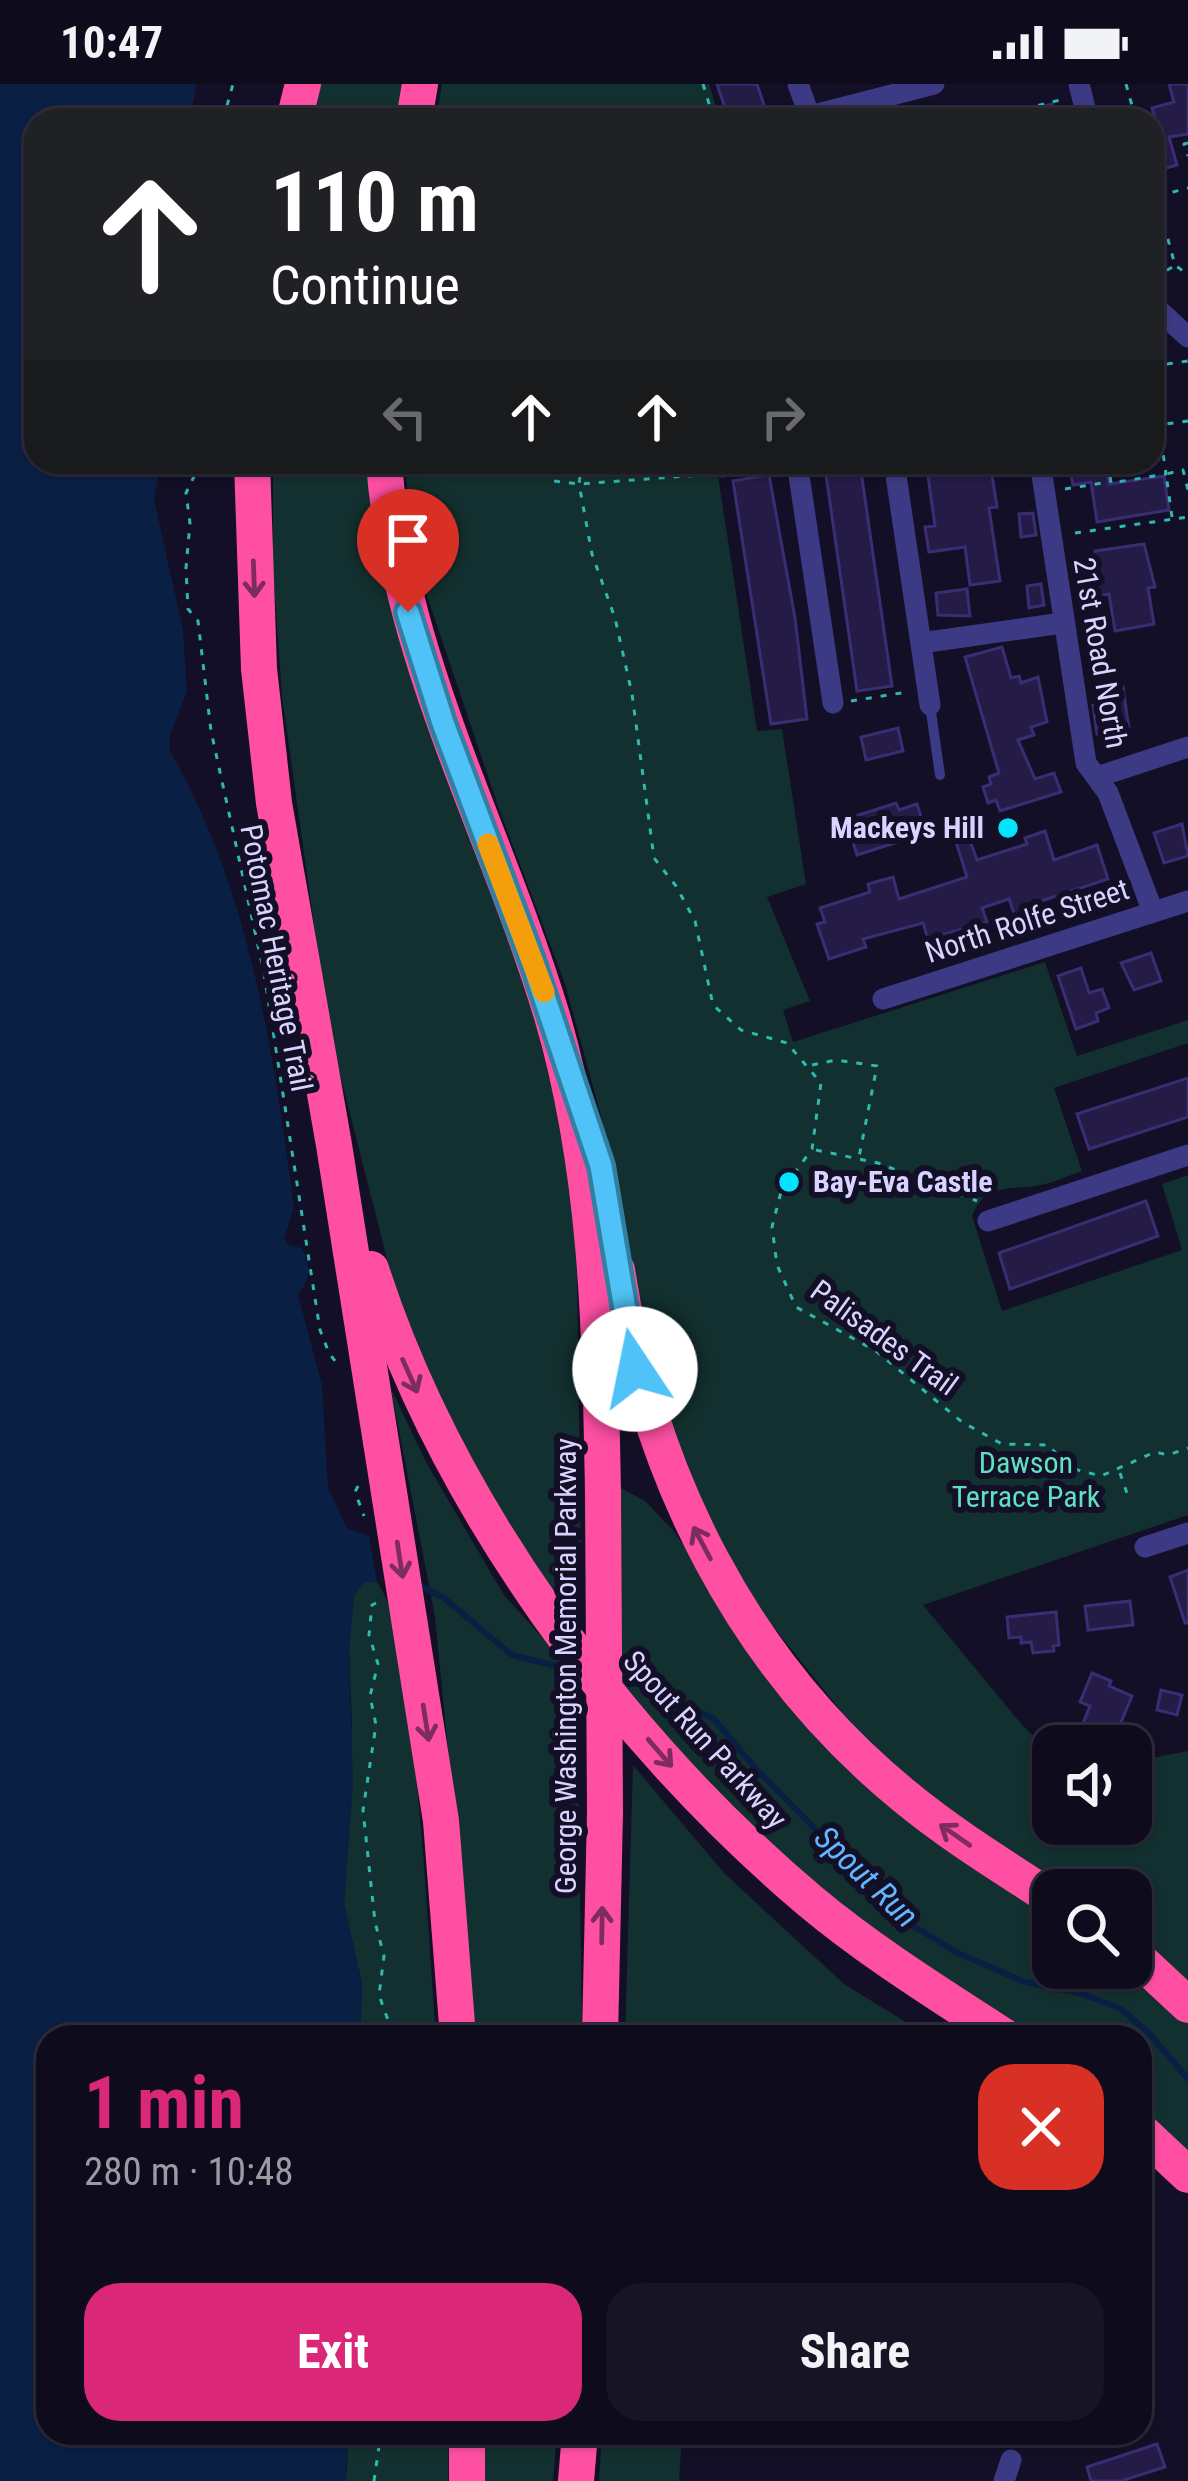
<!DOCTYPE html>
<html lang="en">
<head>
<meta charset="utf-8">
<style>
  body { margin:0; font-family:"Roboto Condensed",sans-serif; background:#171425; color:#f1f3f6; height:100vh; display:flex; flex-direction:column; font-size:45px; white-space:nowrap }
  * { box-sizing:border-box; margin:0 }
  p { font-size:39px; color:#9b9ba3 }
  .icon { flex:none; width:66px; height:66px; fill:none; stroke:currentColor; stroke-width:2; stroke-linecap:round; stroke-linejoin:round }
  .map { position:relative; flex:1; overflow:hidden }
  .side { position:absolute; left:36px; top:1941px; width:1116px; height:420px; display:flex; flex-direction:column; background:#0e0b1c; border-radius:36px; box-shadow:0 3px 9px #0004,0 0 0 3px #2e2b3b }
  .side>* { flex:none }
  .top-card { position:absolute; left:24px; top:24px; width:1140px; height:366px; border-radius:36px; box-shadow:0 3px 9px #0004,0 0 0 3px #2e2b3b; background:#202124; color:#fff; overflow:hidden }
  .tools { position:absolute; left:1032px; top:1641px; display:grid; gap:24px }
  .tools a { display:grid; place-items:center; width:120px; height:120px; border-radius:24px; background:#0e0b1c; box-shadow:0 3px 9px #0004,0 0 0 3px #2e2b3b; font-size:60px }
  .pin { position:absolute; display:grid; place-items:center; width:102px; height:102px; color:#fff; margin:-123px -51px; border-radius:50% 50% 50% 0; rotate:-45deg; box-shadow:0 0 12px #0007 }
  .pin .icon { rotate:45deg }
  .me { position:absolute; width:132px; margin:-66px; rotate:349deg; stroke-linejoin:round; filter:drop-shadow(0 0 9px #0008) }
  .turn { display:flex; align-items:center; gap:42px; height:252px; padding:0 48px; font-size:54px }
  .turn .icon { width:156px; height:156px; stroke-width:2.5 }
  .turn b { display:block; font-size:84px; line-height:102px }
  .lanes { display:flex; align-items:center; height:114px; padding:0 48px; background:#0003; justify-content:center; gap:60px; direction:ltr }
  .lanes .off { opacity:.35 }
  .round { display:grid; place-items:center; flex:none; width:126px; height:126px; border-radius:36px; background:#171425 }
  .overview { display:flex; align-items:center; justify-content:space-between; height:204px; padding:0 48px }
  h1 { font-size:72px; font-weight:700; line-height:90px; color:#db2777 }
  .cta { display:flex; gap:24px; margin-top:auto; padding:24px 48px }
  .cta a { flex:1; height:138px; border-radius:36px; background:#db2777; color:#fff; font-size:48px; font-weight:700; line-height:138px; text-align:center }
  .cta a+a { background:#171425; color:#f1f3f6 }
  .status { display:flex; justify-content:space-between; align-items:center; height:84px; padding:0 60px; background:#0e0b1c; direction:ltr }
  .status svg { height:33px; fill:currentColor }
  .map>svg:first-child { display:block }
  .green { fill:#12302f }
  .water { fill:#0a1f44 }
  .lines { fill:none; stroke-linecap:round; stroke-linejoin:round }
  .stream { stroke:#0a1f44; stroke-width:6 }
  .building { fill:#241b47; stroke:#3b2d73; stroke-width:3 }
  .path { stroke:#2fb8b0; stroke-width:3; stroke-dasharray:6 9; stroke-linecap:butt }
  .service { stroke:#3d3a85; stroke-width:10 }
  .minor { stroke:#3d3a85; stroke-width:21 }
  .motorway { stroke:#ff4fa3; stroke-width:36 }
  .motorway-bridge { stroke:#ff4fa3; stroke-width:36 }
  .oneway { stroke:#7d2c5e }
  .route-casing { stroke:#337fa1; stroke-width:30 }
  .route { stroke:#4fc3f7; stroke-width:21 }
  .slow { stroke:#f59e0b; stroke-width:21 }
  .poi-dot { fill:#00e5ff; stroke:#130f26; stroke-width:4.5 }
  .labels { text-anchor:middle; stroke-width:12; stroke-linejoin:round; paint-order:stroke }
  .street-label { font-size:30px; fill:#d9d4ff; stroke:#130f26 }
  .poi-label { font-size:30px; font-weight:bold; fill:#d9d4ff; stroke:#130f26; text-anchor:end }
  .park-label { font-size:30px; fill:#5fe0c0; stroke:#130f26 }
  .water-label { font-size:33px; font-style:italic; fill:#62b6ff; stroke:#130f26 }
</style>
</head>
<body>
<div class="status"><b>10:47</b><svg viewBox="0 0 49 12"><path d="M0 12V9h3v3zM5 12V6h3v6zM10 12V3h3v9zM15 12V0h3v12zM26 1h20v11H26zM47 4h2v5h-2z"/></svg></div>
<div class="map">
<svg width="1188" height="2397" viewBox="0 0 1188 2397">
  <rect width="100%" height="100%" fill="#130f26"/>
  <g class="green">
    <polygon points="316,0 404,0 398,36 309,36"/>
    <polygon points="442,0 709,0 720,36 436,36"/>
    <polygon points="273,378 367,378 520,877 569,1075 577,1190 582,1555 501,1437 402,1234 329,947 282,612 273,484"/>
    <path d="M405 378H716L757 647 782 645 806 800 767 813 810 917 783 926 793 958 1045 878 1077 972 1188 936V959L1054 1004 1082 1087C1067 1092 1051 1100 1036 1102 1007 1106 984 1100 972 1132L1002 1227 1182 1166 1162 1100 1188 1091V1431L923 1521 1023 1642 1053 1671V1740H1131V1678L1188 1667V1898L1157 1867 1131 1850V1806H1067L926 1712 872 1666 763 1530 726 1476 666 1353 651 1264 600 1028 565 900 499 725 425 506 410 440Z"/>
    <polygon points="391,1305 427,1380 504,1511 577,1592 582,1953 476,1953 435,1533"/>
    <polygon points="619,1403 645,1417 673,1446 770,1588 1053,1828 1053,1884 1131,1884 1188,1939 1188,2077 1140,2034 1140,1953 1028,1953 983,1923 840,1825 736,1730 620,1605"/>
    <path d="M365 1498H377C395 1524 399 1563 404 1595 422 1713 427 1833 436 1953H360L362 1900 344 1820 352 1638 349 1565 354 1511Z"/>
    <polygon points="633,1681 724,1789 844,1900 930,1953 625,1953"/>
    <polygon points="349,2349 449,2349 448,2397 346,2397"/>
    <polygon points="481,2349 557,2349 553,2397 481,2397"/>
    <polygon points="602,2349 682,2349 679,2397 599,2397"/>
  </g>
  <path class="water" d="M0 0H197L189 36H36V378H161L154 416 183 546 187 607 169 654 170 667C250 806 273 966 294 1123L284 1155 289 1161 302 1164C311 1184 311 1193 298 1211L322 1301 328 1404 347 1444 369 1452 377 1498H365L354 1511 349 1565 353 1701 344 1820 362 1900 360 1953H48V2349H349L346 2397H0Z"/>
  <g class="lines">
    <g class="stream">
      <polyline points="415,1499 444,1514 512,1571 560,1583"/>
      <polyline points="625,1593 714,1635 758,1687 907,1838 958,1869 1025,1898 1079,1909 1120,1924 1149,1949 1188,1995"/>
    </g>
  </g>
  <g class="building">
    <polygon points="717,0 757,0 769,36 729,36"/>
    <polygon points="1169,0 1188,0 1188,50 1169,53 1177,81 1152,88 1152,55 1161,52 1152,24 1174,18"/>
    <polygon points="1052,20 1056,36 1009,36 1009,31"/>
    <polygon points="926,378 990,378 997,423 989,424 1000,497 970,501 965,463 929,468 925,443 935,442"/>
    <polygon points="1069,378 1105,378 1109,400 1164,392 1169,426 1097,438 1091,398 1073,401"/>
    <polygon points="860,380 892,602 857,607 825,384"/>
    <polygon points="769,391 795,534 807,635 771,640 733,397"/>
    <polygon points="1033,429 1036,451 1021,453 1019,430"/>
    <polygon points="1144,460 1155,503 1148,504 1154,540 1115,547 1109,510 1099,512 1095,467"/>
    <polygon points="1041,500 1044,521 1029,524 1027,502"/>
    <polygon points="967,505 970,532 938,531 936,509"/>
    <polygon points="1002,563 1011,594 1019,592 1021,599 1038,593 1047,638 1031,643 1034,651 1018,656 1035,695 1054,689 1061,708 1000,727 996,716 988,719 983,703 991,700 989,693 999,689 965,573"/>
    <polygon points="1123,603 1129,645 1097,650 1093,621 1101,620 1099,607"/>
    <polygon points="898,644 903,667 866,676 861,653"/>
    <polygon points="896,719 899,726 917,720 926,749 857,771 846,735"/>
    <polygon points="1182,740 1188,772 1164,779 1154,749"/>
    <polygon points="1045,747 1054,776 1097,761 1108,795 1029,821 1031,827 1015,832 1009,815 982,824 987,838 928,855 923,839 863,855 866,863 829,875 817,840 825,838 820,824 870,808 868,800 893,793 899,815 967,793 956,758 969,754 977,776 1027,760 1025,754"/>
    <polygon points="1151,869 1161,897 1134,906 1121,879"/>
    <polygon points="1081,884 1089,909 1102,905 1109,924 1096,929 1098,937 1076,945 1058,892"/>
    <polygon points="1188,994 1188,1033 1089,1065 1077,1030"/>
    <polygon points="1146,1117 1158,1152 1010,1205 999,1169"/>
    <polygon points="1188,1486 1188,1539 1185,1539 1170,1493"/>
    <polygon points="1130,1517 1133,1541 1088,1546 1085,1522"/>
    <polygon points="1056,1528 1059,1561 1053,1562 1054,1567 1033,1569 1031,1558 1021,1559 1021,1553 1009,1554 1007,1533"/>
    <polygon points="1092,1589 1111,1597 1109,1602 1132,1612 1111,1662 1089,1662 1076,1657 1090,1622 1080,1618"/>
    <polygon points="1161,1606 1182,1611 1177,1631 1157,1626"/>
    <polygon points="1157,2360 1165,2383 1121,2397 1091,2397 1087,2383"/>
  </g>
  <g class="lines">
    <g class="path">
      <polyline points="703,0 714,36"/>
      <polyline points="1126,0 1136,36"/>
      <polyline points="223,36 233,0"/>
      <polyline points="980,36 1060,16"/>
      <polyline points="1188,59 1184,60 1188,72"/>
      <polyline points="1152,97 1175,181 1188,191"/>
      <polyline points="1158,112 1188,104"/>
      <polyline points="1154,194 1174,182"/>
      <polyline points="1152,282 1188,277"/>
      <polyline points="201,378 186,409 190,439 186,484 188,525 198,537 211,647 264,889 320,1246 329,1269 339,1282"/>
      <polyline points="582,378 579,400 592,470 615,534 632,610 654,774 676,802 695,837 713,921 741,946 787,959 821,999 812,1065 781,1108 772,1143 777,1181 796,1223 876,1267 962,1338 1002,1360 1048,1361 1070,1384 1101,1392 1155,1368 1168,1371 1188,1364"/>
      <polyline points="1108,378 1111,399 1166,390 1159,341 1188,337"/>
      <polyline points="554,397 579,400 701,391"/>
      <polyline points="1065,405 1109,398"/>
      <polyline points="1172,433 1166,390 1183,386 1188,406"/>
      <polyline points="1075,449 1188,433"/>
      <polyline points="851,617 907,608"/>
      <polyline points="812,981 836,976 877,982 859,1073"/>
      <polyline points="816,1066 878,1079 977,1117"/>
      <polyline points="1120,1389 1129,1415"/>
      <polyline points="358,1402 355,1408 364,1432"/>
      <polyline points="376,1519 372,1521 369,1551 378,1580 370,1612 376,1641 363,1726 375,1838 384,1872 379,1911 388,1936 386,1953"/>
      <polyline points="374,2397 381,2349"/>
    </g>
    <polyline class="service" points="930,621 940,691"/>
    <g class="minor">
      <polyline points="798,0 811,36"/>
      <polyline points="1079,0 1088,36"/>
      <polyline points="810,32 934,0"/>
      <polyline points="1152,220 1188,253"/>
      <polyline points="797,378 833,619"/>
      <polyline points="894,378 930,621"/>
      <polyline points="1040,378 1086,679 1108,709 1153,828"/>
      <polyline points="722,383 755,378"/>
      <polyline points="921,559 1062,539"/>
      <polyline points="1097,693 1188,663"/>
      <polyline points="883,915 1188,817"/>
      <polyline points="988,1137 1188,1071"/>
      <polyline points="1145,1463 1188,1449"/>
      <polyline points="1004,2397 1011,2376"/>
    </g>
    <g class="motorway">
      <polyline points="294,36 303,0"/>
      <polyline points="414,36 420,0"/>
      <polyline points="252,378 259,585 274,719 334,1061 441,1737 458,1953"/>
      <path d="M384 378C398 575 496 746 552 932 598 1089 600 1247 603 1409"/>
      <path d="M371 1185C448 1424 620 1656 810 1817 871 1868 939 1910 1005 1953"/>
      <path d="M617 1186C648 1390 742 1579 903 1711 950 1750 1002 1782 1053 1815"/>
      <polyline points="1131,1868 1188,1921"/>
      <polyline points="600,1953 605,1728"/>
      <polyline points="1140,2046 1188,2091"/>
      <polyline points="467,2397 467,2349"/>
      <polyline points="576,2397 580,2349"/>
    </g>
    <polyline class="motorway-bridge" points="603,1409 605,1728"/>
  </g>
  <defs><path id="oneway-shaft" d="M-6 0H5M1.5-3L5.5 0L1.5 3" fill="none" stroke-width="1.6" stroke-linecap="round" stroke-linejoin="round" transform="scale(3)"/></defs>
  <g class="oneway">
    <use href="#oneway-shaft" transform="translate(254 495) rotate(88)"/>
    <use href="#oneway-shaft" transform="translate(410 1292) rotate(66)"/>
    <use href="#oneway-shaft" transform="translate(702 1459) rotate(-118)"/>
    <use href="#oneway-shaft" transform="translate(400 1476) rotate(81)"/>
    <use href="#oneway-shaft" transform="translate(426 1639) rotate(81)"/>
    <use href="#oneway-shaft" transform="translate(660 1669) rotate(49)"/>
    <use href="#oneway-shaft" transform="translate(955 1751) rotate(-145)"/>
    <use href="#oneway-shaft" transform="translate(602 1841) rotate(-89)"/>
  </g>
  <g class="lines">
    <g class="route-casing">
      <polyline id="route" points="408,528 443,639 533,879 601,1082 635,1285"/>
    </g>
    <use href="#route" class="route"/>
    <polyline class="slow" points="488,760 544,908"/>
  </g>
  <g class="poi-dot">
    <circle cx="1008" cy="744" r="12"/>
    <circle cx="789" cy="1098" r="12"/>
  </g>
  <g class="labels">
    <g class="street-label">
      <text transform="translate(1100 569) rotate(80)" y="10">21st Road North</text>
      <text transform="translate(1027 837) rotate(-18)" y="10">North Rolfe Street</text>
      <text transform="translate(276 874) rotate(79)" y="10">Potomac Heritage Trail</text>
      <text transform="translate(884 1254) rotate(36)" y="10">Palisades Trail</text>
      <text transform="translate(566 1582) rotate(-90)" y="10">George Washington Memorial Parkway</text>
      <text transform="translate(705 1656) rotate(48)" y="10">Spout Run Parkway</text>
    </g>
    <g class="poi-label">
      <text x="984" y="754">Mackeys Hill</text>
      <text x="813" y="1108" text-anchor="start">Bay-Eva Castle</text>
    </g>
    <g class="park-label">
      <text x="1026" y="1389">Dawson<tspan x="1026" dy="34">Terrace Park</tspan></text>
    </g>
    <g class="water-label">
      <text transform="translate(867 1792) rotate(44)" y="12">Spout Run</text>
    </g>
  </g>
</svg>
<div class="tools">
<a><svg class="icon" aria-label="sound" viewBox="0 0 24 24"><path d="M4 9h4l5-4v14l-5-4H4zM17 9q2 3 0 6"/></svg></a>
<a><svg class="icon" aria-label="search" viewBox="0 0 24 24"><circle cx="10" cy="10" r="6"/><path d="M15 15l6 6"/></svg></a>
</div>
<div class="pin" style="left:408px;top:528px;background:#d93025"><svg class="icon" aria-label="arrive" viewBox="0 0 24 24"><path d="M6 21V4h12l-3 4 3 4H6"/></svg></div>
<svg class="me" style="left:635px;top:1285px" viewBox="-20 -20 40 40"><circle r="19" fill="#fff"/><path d="M0-13L10 11 0 6-10 11z" fill="#4fc3f7"/></svg>
<div class="top-card">
<div class="turn"><svg class="icon" aria-label="ahead" viewBox="0 0 24 24"><path d="M12 20V5M6 11l6-6 6 6"/></svg><div><b>110 m</b>Continue</div></div>
<div class="lanes"><svg class="icon off" aria-label="left" viewBox="0 0 24 24"><path d="M17 20v-9H6M10 6l-5 5 5 5"/></svg><svg class="icon" aria-label="ahead" viewBox="0 0 24 24"><path d="M12 20V5M6 11l6-6 6 6"/></svg><svg class="icon" aria-label="ahead" viewBox="0 0 24 24"><path d="M12 20V5M6 11l6-6 6 6"/></svg><svg class="icon off" aria-label="right" viewBox="0 0 24 24"><path d="M7 20v-9h11M14 6l5 5-5 5"/></svg></div>
</div>
<section class="side">
<div class="overview"><div><h1>1 min</h1><p>280 m · 10:48</p></div><a class="round" style="background:#d93025;color:#fff"><svg class="icon" aria-label="close" viewBox="0 0 24 24"><path d="M6 6l12 12M18 6L6 18"/></svg></a></div>
<div class="cta"><a>Exit</a><a>Share</a></div>
</section>
</div>
</body>
</html>
